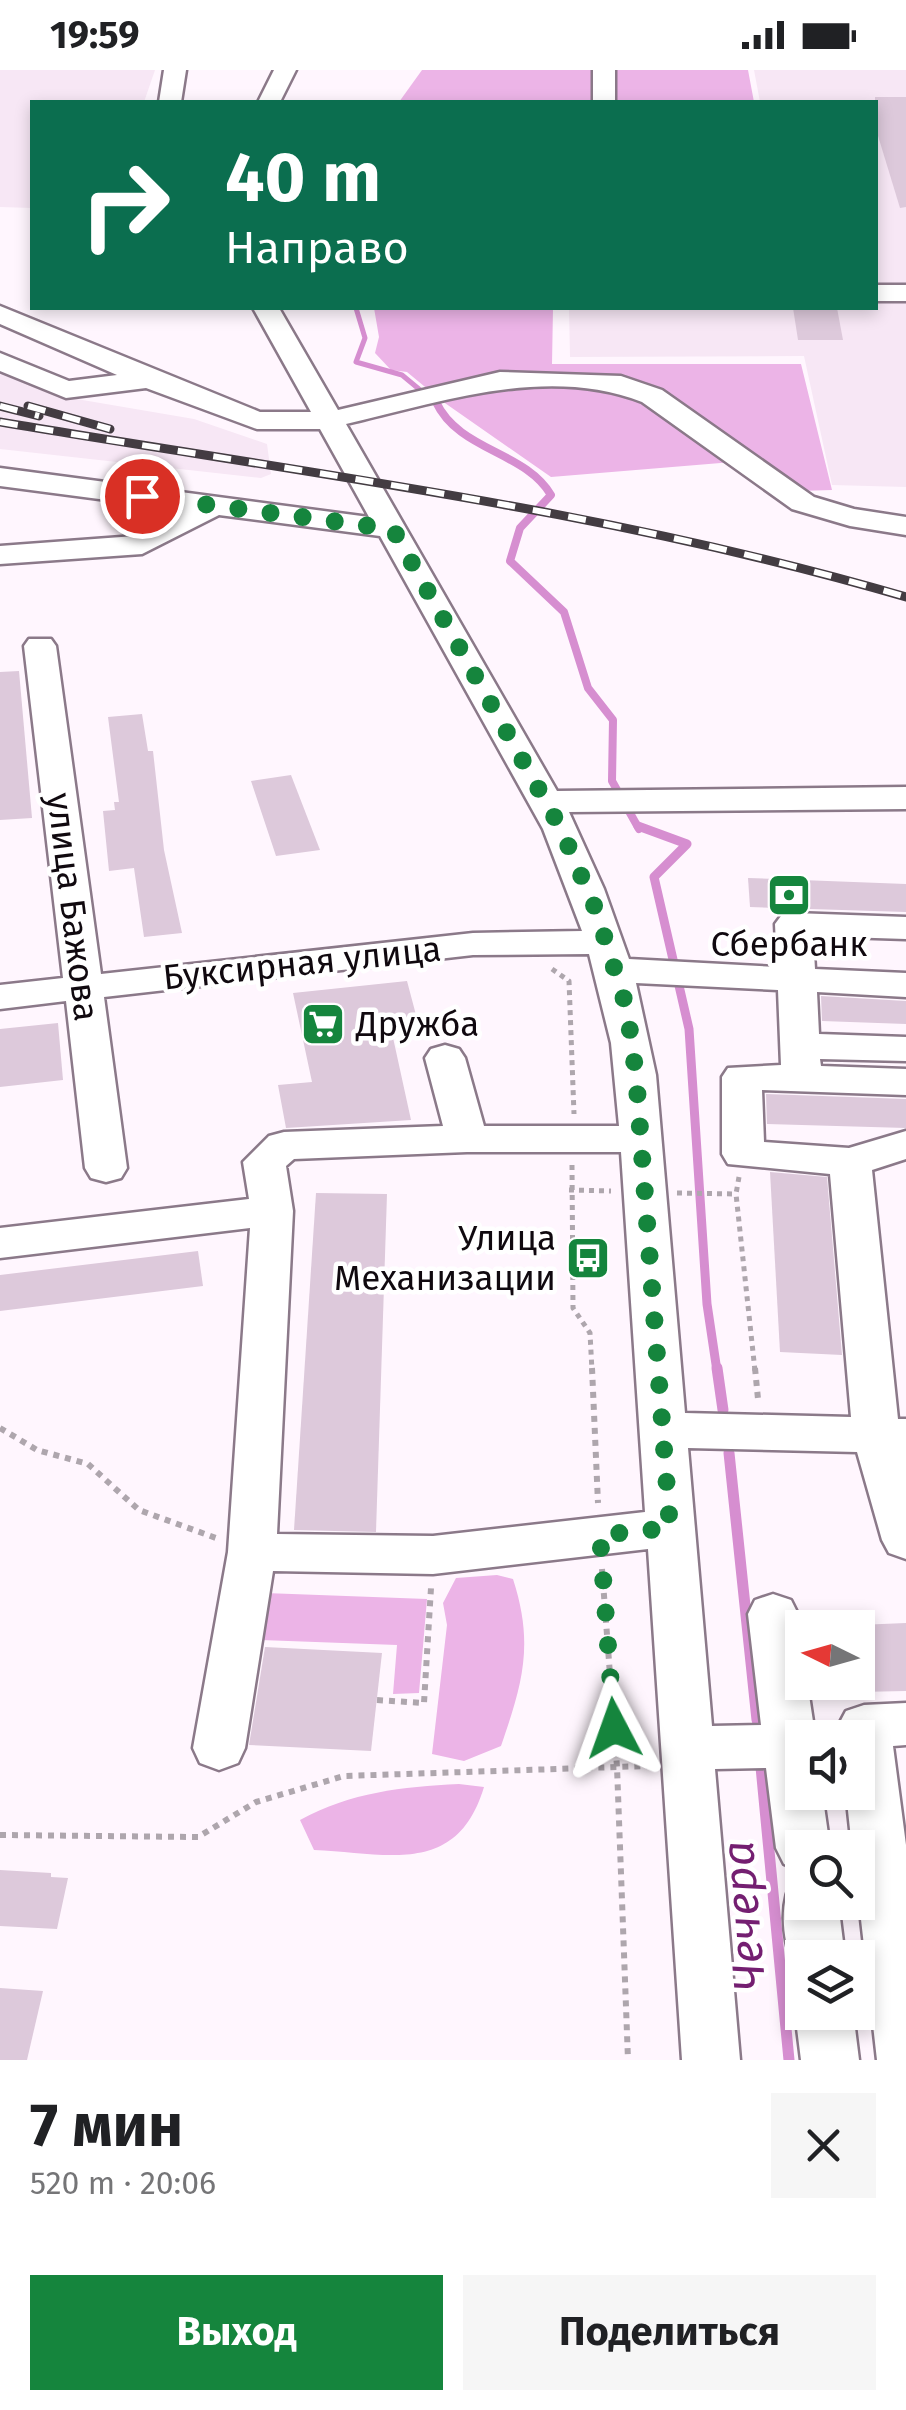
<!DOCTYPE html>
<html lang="ru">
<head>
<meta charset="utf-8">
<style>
  body { margin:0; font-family:"Fira Sans",sans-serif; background:#f6f6f6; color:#202124; height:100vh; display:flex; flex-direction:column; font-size:38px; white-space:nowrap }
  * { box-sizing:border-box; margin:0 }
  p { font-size:32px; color:#757577 }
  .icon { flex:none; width:55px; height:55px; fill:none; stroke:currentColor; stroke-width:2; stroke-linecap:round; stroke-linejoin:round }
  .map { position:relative; height:1990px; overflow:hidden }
  .panel { display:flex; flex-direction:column; background:#fff; flex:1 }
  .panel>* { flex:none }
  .top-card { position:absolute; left:30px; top:30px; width:848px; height:210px; border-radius:0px; box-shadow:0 5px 15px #0003; background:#0b6e4f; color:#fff; overflow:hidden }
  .needle { width:65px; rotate:275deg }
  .tools { position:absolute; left:785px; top:1540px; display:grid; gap:20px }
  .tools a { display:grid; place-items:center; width:90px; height:90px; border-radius:0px; background:#fff; box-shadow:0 5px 15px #0003; font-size:50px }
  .pin { position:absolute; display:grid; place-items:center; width:85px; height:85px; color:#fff; margin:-42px; border:5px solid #fff; border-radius:50%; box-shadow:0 2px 10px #0007 }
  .me { position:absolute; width:110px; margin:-55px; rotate:356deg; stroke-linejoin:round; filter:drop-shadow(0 0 8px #0008) }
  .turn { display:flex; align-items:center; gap:35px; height:210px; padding:0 30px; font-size:45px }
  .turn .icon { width:130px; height:130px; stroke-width:2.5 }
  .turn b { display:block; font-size:70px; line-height:85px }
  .round { display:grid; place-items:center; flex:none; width:105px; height:105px; border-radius:0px; background:#f6f6f6 }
  .head { display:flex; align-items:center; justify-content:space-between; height:170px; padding:0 30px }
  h1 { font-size:60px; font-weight:700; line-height:75px }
  .cta { display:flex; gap:20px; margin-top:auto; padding:20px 30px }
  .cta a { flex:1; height:115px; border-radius:0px; background:#15853d; color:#fff; font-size:40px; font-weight:700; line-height:115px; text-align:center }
  .cta a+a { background:#f6f6f6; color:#202124 }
  .status { display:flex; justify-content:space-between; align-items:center; height:70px; padding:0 50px; background:#fff; direction:ltr }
  .status svg { height:28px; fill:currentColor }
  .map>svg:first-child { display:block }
  .built { fill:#f7e7f5 }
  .green { fill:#ecb4e7 }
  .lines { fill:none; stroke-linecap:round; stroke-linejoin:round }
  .stream-far3 { stroke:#d68ed0; stroke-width:5 }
  .stream-far2 { stroke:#d68ed0; stroke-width:8 }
  .stream-far1 { stroke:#d68ed0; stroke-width:9 }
  .stream { stroke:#d68ed0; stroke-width:11 }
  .building { fill:#ddc9db }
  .minor-casing { stroke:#8b7989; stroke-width:5 }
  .path-far1 { stroke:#aea6ad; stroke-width:5; stroke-dasharray:5 5; stroke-linecap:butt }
  .path { stroke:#aea6ad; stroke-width:6; stroke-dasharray:6 6; stroke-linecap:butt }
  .minor { fill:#fff; fill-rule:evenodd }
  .rail-casing { stroke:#433c42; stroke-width:9 }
  .rail { stroke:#fff; stroke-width:6; stroke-dasharray:18; stroke-linecap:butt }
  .route { stroke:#15853d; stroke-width:18; stroke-dasharray:0 32.4 }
  .labels { text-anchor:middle; stroke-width:9; stroke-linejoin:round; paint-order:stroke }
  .street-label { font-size:35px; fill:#10090f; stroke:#fff }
  .poi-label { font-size:35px; fill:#10090f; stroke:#fff }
  .near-water-label { font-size:45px; font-style:italic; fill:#741f71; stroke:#fff }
</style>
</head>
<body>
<div class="status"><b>19:59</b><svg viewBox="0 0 49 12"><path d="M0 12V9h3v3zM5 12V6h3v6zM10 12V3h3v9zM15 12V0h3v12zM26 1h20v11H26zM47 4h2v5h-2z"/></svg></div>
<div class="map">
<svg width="906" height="1990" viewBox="0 0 906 1990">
  <rect width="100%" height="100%" fill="#fff6fe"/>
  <g class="built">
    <polygon points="0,0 155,0 144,32 32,32 32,138 0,137"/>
    <polygon points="754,0 906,0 906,417 832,415 804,286 570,287 569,238 875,238 875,32 760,32"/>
    <polygon points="0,300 59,326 194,349 267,374 271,404 261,408 0,379"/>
  </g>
  <g class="green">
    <polygon points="422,0 748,0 754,32 399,32"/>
    <polygon points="374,238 553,238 552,294 801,294 832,420 799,421 757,390 551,407 442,331 407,302 391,300 375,283 379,267"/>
    <path d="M497 1505 513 1509C534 1574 523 1612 501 1676L464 1691 432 1684 447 1555 443 1533 456 1508Z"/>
    <polygon points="265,1523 427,1529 419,1623 393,1624 397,1575 261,1570"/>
    <path d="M459 1714 484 1717C457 1807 387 1783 314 1780L300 1750C352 1722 401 1717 459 1714Z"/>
  </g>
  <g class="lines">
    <polyline class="stream-far3" points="356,238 365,268 356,292 402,305 437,334"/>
    <path class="stream-far2" d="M436 332C459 381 525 381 551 425L520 458 510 491 564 542 588 618 613 650 612 711 639 759"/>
    <polyline class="stream-far1" points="638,756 687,774 654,807 689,959 707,1234 717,1301"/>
    <g class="stream">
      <polyline points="717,1298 723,1340"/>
      <polyline points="729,1383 757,1650"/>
      <polyline points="761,1697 789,1990"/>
    </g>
  </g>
  <g class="building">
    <polygon points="875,27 906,27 906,137 900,138 875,56"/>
    <polygon points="793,238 837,238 843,270 798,270"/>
    <polygon points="19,601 32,748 0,750 0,602"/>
    <polygon points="142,644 148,681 153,681 164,780 182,863 144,867 134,798 109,801 103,741 115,740 114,732 119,732 108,647"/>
    <polygon points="291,705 320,780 276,786 251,711"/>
    <polygon points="748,808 906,814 906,842 750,837"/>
    <polygon points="407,911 420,960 392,963 411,1050 286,1058 278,1015 312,1012 293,923"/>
    <polygon points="821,926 906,931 906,954 822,951"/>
    <polygon points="58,953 63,1010 0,1017 0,959"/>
    <polygon points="766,1024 906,1029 906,1058 767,1054"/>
    <polygon points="770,1102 827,1107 842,1285 780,1282"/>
    <polygon points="316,1123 387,1124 376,1462 294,1460"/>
    <polygon points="198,1181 203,1216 0,1241 0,1205"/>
    <polygon points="906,1553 906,1621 858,1622 858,1555"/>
    <polygon points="265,1577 382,1583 371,1681 249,1675"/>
    <polygon points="0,1800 51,1803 51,1807 68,1808 57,1859 0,1856"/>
    <polygon points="0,1918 43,1921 27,1990 0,1990"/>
  </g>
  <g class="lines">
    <g class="minor-casing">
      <g id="minor">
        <polygon points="164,0 186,0 181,32 159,32"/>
        <polygon points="274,0 296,0 280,32 258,32"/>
        <rect x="593" y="0" width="22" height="32"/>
        <rect x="875" y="215" width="31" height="16"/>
        <path d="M0 236 260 342H311L253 238H279L338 340 500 302 621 306 662 320 814 427 854 439 906 447V465L850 456 792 439 642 332C547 295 441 332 346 354L557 721 906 717V739L569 742 604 819 629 889 777 897 775 854 781 846 794 843 906 847V869L813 866 815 899 906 903V927L817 922 819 964 906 967V991L820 989 821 996 906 999V1025L762 1020 764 1072 849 1078 906 1061V1089L872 1100 898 1349H906V1489L889 1483 882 1470 857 1382 688 1378 712 1656 761 1655 748 1544 755 1530 773 1524 791 1530 798 1544 802 1612H807L814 1658 824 1668H802V1722H822L830 1778H802V1801L784 1794 776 1778 766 1698 715 1699 740 1990H682L648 1479 433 1504 273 1501 245 1678 238 1693 219 1700 200 1693 193 1678 228 1482 250 1158 0 1188V1158L249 1129 243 1092 269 1066 284 1062 443 1056 425 988 431 979 445 975 459 979 465 988 484 1056H619L611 973 589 884 473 885 104 927 127 1098 121 1108 106 1112 91 1108 85 1098 66 931 0 939V915L63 908 24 576 29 569H51L56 576 101 904 473 863 582 861 543 759 380 466 219 445 142 484 0 494V476L135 466 183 440 0 416V398L369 447 320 359H257L146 318 66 328 0 301V283L69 311 117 305 0 254ZM636 913 778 920 781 995 728 998 722 1007V1084L728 1094 830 1104 851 1347 685 1343 656 1005ZM467 1082H621L645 1442 433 1466 277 1464 293 1141 286 1096 294 1089Z"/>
        <polygon points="906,1633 906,1675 893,1676 906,1775 906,1990 877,1990 858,1823 858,1778 852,1778 846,1722 858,1722 858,1668 839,1668 838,1656 846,1641 864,1635"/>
        <path d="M802 1811V1832H838L845 1888H802V1908L797 1906C785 1879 778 1842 790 1815Z"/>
        <polygon points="802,1927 802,1942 853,1942 859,1990 801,1990 795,1942"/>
      </g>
    </g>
    <g class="path-far1">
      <polyline points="552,899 569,911 574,1044"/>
      <polyline points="572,1095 573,1238 590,1263 592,1301"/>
      <polyline points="739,1107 736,1124 755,1301"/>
      <polyline points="569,1120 611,1121"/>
      <polyline points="677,1123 736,1124"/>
    </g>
    <g class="path">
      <polyline points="592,1298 598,1433"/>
      <polyline points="755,1298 758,1329"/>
      <polyline points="0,1358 37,1380 88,1394 139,1440 216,1468"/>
      <polyline points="602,1499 617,1697 628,1990"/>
      <polyline points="377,1630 424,1633 431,1518"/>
      <polyline points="0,1765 198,1767 256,1732 344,1706 647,1696"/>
    </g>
    <use href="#minor" class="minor"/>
    <g class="rail-casing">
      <g id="rail">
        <polyline points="0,336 39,346"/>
        <polyline points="28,336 110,359"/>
        <path d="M0 352C303 403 611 440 906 527"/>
      </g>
    </g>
    <use href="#rail" class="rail"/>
  </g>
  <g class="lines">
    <polyline class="route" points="142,426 393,459 561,759 596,840 627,939 636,1005 670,1458 600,1465 614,1658"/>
  </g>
  <defs>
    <g id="bank-square" transform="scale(2.25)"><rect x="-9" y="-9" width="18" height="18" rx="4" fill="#15853d" stroke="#fff"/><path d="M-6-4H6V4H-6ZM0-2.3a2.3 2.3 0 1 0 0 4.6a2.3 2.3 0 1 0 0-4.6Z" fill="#fff"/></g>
    <g id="supermarket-square" transform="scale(2.25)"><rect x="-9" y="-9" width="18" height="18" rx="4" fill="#15853d" stroke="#fff"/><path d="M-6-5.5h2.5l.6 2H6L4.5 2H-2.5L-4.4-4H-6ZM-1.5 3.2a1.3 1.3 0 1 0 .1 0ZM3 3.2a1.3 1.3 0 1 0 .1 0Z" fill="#fff"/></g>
    <g id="bus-square" transform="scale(2.25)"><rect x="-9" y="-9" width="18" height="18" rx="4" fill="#15853d" stroke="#fff"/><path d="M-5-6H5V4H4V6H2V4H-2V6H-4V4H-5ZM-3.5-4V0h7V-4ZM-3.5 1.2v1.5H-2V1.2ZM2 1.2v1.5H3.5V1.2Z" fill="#fff"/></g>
  </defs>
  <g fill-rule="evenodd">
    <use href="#bank-square" x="789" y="825"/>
    <use href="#supermarket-square" x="323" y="954"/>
    <use href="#bus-square" x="588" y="1188"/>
  </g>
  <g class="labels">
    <g class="street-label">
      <text transform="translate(73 837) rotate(83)" y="12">улица Бажова</text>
      <text transform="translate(302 893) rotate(-6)" y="12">Буксирная улица</text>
    </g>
    <g class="poi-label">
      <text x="789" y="886">Сбербанк</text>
      <text x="356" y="966" text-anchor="start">Дружба</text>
      <text x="556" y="1180" text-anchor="end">Улица<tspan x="556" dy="40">Механизации</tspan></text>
    </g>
    <g class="near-water-label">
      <text transform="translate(743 1846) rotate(-95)" y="16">Чечера</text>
    </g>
  </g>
</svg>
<div class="tools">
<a><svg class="needle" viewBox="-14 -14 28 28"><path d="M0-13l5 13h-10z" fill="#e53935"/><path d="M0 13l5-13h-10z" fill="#757577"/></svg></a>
<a><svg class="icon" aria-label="sound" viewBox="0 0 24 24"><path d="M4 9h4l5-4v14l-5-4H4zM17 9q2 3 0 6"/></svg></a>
<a><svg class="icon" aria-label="search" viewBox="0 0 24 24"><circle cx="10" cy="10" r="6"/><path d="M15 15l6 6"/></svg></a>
<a><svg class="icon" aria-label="layers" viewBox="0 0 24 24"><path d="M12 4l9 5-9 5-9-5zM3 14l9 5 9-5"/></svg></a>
</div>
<div class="pin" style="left:142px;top:426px;background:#d93025"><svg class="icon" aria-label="arrive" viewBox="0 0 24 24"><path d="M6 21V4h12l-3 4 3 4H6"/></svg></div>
<svg class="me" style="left:614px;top:1658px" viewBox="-20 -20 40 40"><path d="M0-17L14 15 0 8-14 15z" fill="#15853d" stroke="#fff" stroke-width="4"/></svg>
<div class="top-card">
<div class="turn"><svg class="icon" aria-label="right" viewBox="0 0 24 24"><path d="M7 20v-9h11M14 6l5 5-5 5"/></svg><div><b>40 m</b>Направо</div></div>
</div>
</div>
<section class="panel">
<div class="head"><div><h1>7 мин</h1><p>520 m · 20:06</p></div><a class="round"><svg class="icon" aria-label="close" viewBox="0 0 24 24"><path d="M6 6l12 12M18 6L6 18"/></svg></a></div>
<div class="cta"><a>Выход</a><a>Поделиться</a></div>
</section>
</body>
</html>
